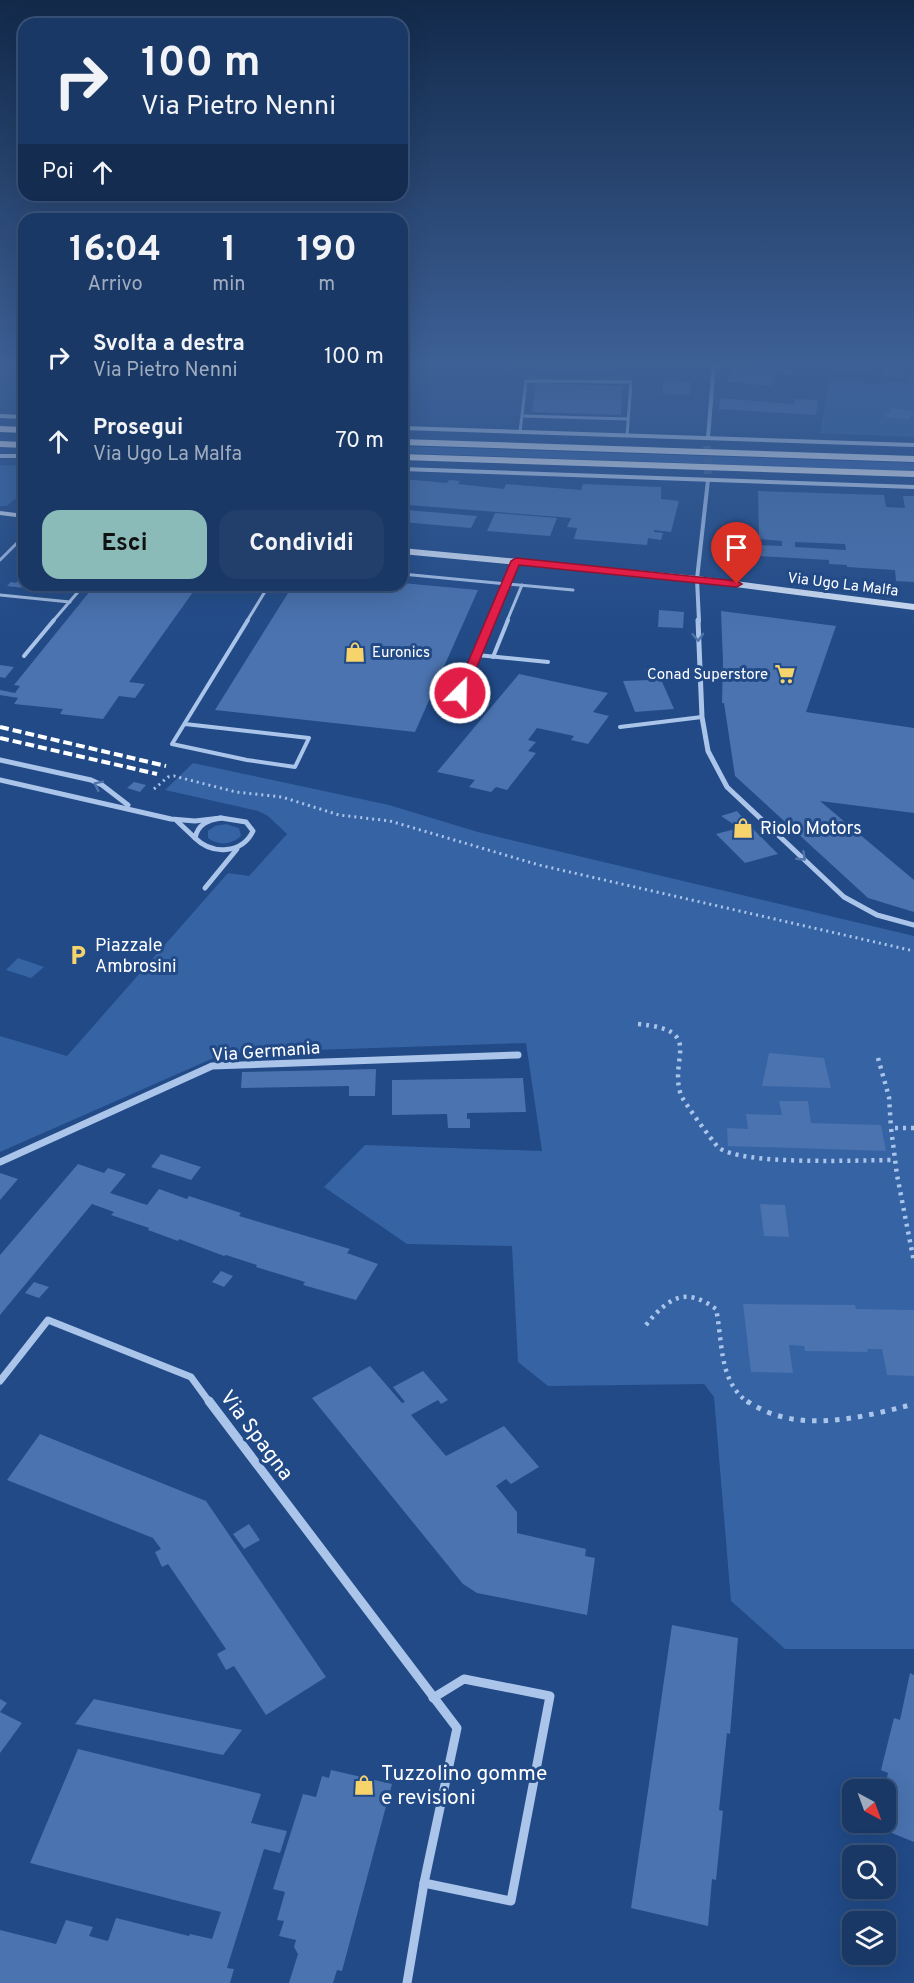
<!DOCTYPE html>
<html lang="it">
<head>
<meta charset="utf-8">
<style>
  body { margin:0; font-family:Overpass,sans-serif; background:#223f6b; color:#f1f3f6; height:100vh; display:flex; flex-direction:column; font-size:22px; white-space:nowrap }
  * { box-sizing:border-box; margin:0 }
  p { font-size:20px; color:#9facbf }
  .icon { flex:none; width:33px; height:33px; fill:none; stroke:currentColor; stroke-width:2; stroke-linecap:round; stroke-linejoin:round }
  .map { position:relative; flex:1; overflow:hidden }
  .details { position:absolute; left:18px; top:213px; width:390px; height:378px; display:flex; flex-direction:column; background:#193865; border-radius:18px; box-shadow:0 6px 24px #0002,0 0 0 2px #375279 }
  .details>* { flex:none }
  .top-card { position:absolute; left:18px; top:18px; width:390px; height:183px; border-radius:18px; box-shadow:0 6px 24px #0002,0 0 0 2px #375279; background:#193865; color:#f1f3f6; overflow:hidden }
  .needle { width:39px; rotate:139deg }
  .controls { position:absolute; left:842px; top:1779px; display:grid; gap:12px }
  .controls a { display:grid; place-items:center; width:54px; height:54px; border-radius:12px; background:#193865; box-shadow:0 6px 24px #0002,0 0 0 2px #375279; font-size:30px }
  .pin { position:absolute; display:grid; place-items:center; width:51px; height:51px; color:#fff; margin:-62px -26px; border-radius:50% 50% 50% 0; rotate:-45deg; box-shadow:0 0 6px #0007 }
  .pin .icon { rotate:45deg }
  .me { position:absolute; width:66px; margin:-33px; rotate:23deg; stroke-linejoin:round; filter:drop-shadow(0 0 4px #0008) }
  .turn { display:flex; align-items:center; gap:21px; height:126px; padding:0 24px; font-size:27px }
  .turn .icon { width:78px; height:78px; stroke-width:2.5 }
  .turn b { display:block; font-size:42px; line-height:51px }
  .then { display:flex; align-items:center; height:57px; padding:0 24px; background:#0003; gap:12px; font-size:22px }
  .eta { display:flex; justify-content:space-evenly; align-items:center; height:102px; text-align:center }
  .eta b { font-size:36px; font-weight:700; line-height:42px }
  .action { display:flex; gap:12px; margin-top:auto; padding:12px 24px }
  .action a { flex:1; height:69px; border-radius:18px; background:#8bbbb9; color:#111; font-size:24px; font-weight:700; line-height:69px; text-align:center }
  .action a+a { background:#223f6b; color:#f1f3f6 }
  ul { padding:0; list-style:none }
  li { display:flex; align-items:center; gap:18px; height:84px; padding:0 24px }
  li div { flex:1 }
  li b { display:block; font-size:22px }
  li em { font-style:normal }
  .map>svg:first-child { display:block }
  .green { fill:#3563a4 }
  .building { fill:#4a73af; fill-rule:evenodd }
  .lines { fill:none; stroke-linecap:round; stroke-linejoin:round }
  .secondary-tunnel { stroke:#426599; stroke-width:8; stroke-dasharray:8 4; stroke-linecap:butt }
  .path-far2 { stroke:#abc5ea; stroke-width:3; stroke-dasharray:2 4; stroke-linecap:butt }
  .path-far1 { stroke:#abc5ea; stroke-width:4.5; stroke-dasharray:3 5; stroke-linecap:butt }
  .path { stroke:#abc5ea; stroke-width:5; stroke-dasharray:4.5 7; stroke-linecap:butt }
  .lane-far1 { stroke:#abc5ea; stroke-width:3 }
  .lane { stroke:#abc5ea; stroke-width:4 }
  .street-far3 { stroke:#abc5ea; stroke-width:4 }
  .street-far2 { stroke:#abc5ea; stroke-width:5 }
  .street-far1 { stroke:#abc5ea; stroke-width:7 }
  .street { stroke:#abc5ea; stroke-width:9 }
  .secondary { fill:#d6e4f8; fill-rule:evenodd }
  .highway { fill:#fff; fill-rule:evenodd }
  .rail { stroke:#fff; stroke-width:4; stroke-dasharray:9 4; stroke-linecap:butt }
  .oneway { stroke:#5175aa }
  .route { fill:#e11d48; stroke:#92132f; stroke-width:1.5 }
  .labels { text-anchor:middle; stroke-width:6; stroke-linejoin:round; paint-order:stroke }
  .far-street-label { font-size:15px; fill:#fff; stroke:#214a87 }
  .far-poi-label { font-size:15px; fill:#fff; stroke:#214a87; text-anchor:start }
  .poi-label { font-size:18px; fill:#fff; stroke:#214a87; text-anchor:start }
  .street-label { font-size:18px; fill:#fff; stroke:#214a87 }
  .near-street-label { font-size:21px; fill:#fff; stroke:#214a87 }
  .near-poi-label { font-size:21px; fill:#fff; stroke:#214a87; text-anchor:start }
</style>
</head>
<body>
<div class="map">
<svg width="914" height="1983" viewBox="0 0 914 1983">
  <rect width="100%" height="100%" fill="#214a87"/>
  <g class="green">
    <polygon points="827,363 879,363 876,374 825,370"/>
    <polygon points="910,363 914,363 914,437 820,433 830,379 881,384 884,381 906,383"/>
    <polygon points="402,446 914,463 914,471 402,453"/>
    <polygon points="0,465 24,466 24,491 7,506 0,506"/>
    <polygon points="193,763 389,805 478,832 914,936 914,1649 785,1649 731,1601 714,1397 704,1384 548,1386 518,1362 512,1246 407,1244 324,1187 365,1145 542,1151 526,1043 225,1053 0,1152 0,1036 67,1056 228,873 249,876 287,834 268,816 258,811 165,790"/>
    <path d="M226 824 239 828 241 836C231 845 219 846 208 838V831L215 826Z"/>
    <polygon points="18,958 44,967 31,978 6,970"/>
  </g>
  <g class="building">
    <rect x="503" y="363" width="14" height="6"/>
    <polygon points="537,363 614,363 615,371 537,370"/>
    <polygon points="634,363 707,363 706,366 697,368 634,367"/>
    <polygon points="760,363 800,363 809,364 809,368 798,368"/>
    <polygon points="882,363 902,365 901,368 906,368 903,377 882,375"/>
    <polygon points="737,365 797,370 796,374 776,372 771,386 727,382 733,368 736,368"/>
    <polygon points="667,380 691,382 689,395 663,394 663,382"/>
    <polygon points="536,383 622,386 621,415 532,412"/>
    <polygon points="720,398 794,404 795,399 818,400 816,415 719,409"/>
    <polygon points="890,407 914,412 914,415 911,415 910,419 884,417 885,413 890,414"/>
    <polygon points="402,479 447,483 449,480 460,481 458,484 504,489 506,484 581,490 583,484 661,487 661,499 679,501 671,532 654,530 654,532 663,533 661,540 648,538 647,545 574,539 577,528 567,527 571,518 409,505 410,503 402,503"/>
    <path d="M758 491 884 495 886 507 905 508 903 496H914V582L896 581 895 570 847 567V565L829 564V560L758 556V545L782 546V541L759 539ZM795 542 845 544 846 550 795 547Z"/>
    <polygon points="407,510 477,516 471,528 402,522"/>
    <polygon points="495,513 557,518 550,536 487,531"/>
    <polygon points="21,577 24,577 24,585 37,585 33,589 7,586 11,582 16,583"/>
    <polygon points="402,583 478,590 415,732 215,710 293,585 402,585"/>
    <polygon points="95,585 198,585 129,682 145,684 135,698 119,696 103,719 60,714 63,709 14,704 18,698 0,695 0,690 15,693 20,686 14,685"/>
    <polygon points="659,610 684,612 683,628 658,627"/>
    <polygon points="721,611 836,626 806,712 914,728 914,813 820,801 914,880 914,912 868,898 735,776 724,703 722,703 723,662"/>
    <polygon points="0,665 14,667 5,678 0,677"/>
    <polygon points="656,668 674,709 635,712 623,681 650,680 645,669"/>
    <polygon points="519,674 608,693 593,712 609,716 588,744 571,740 574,736 537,728 528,740 536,742 528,751 536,753 507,790 496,787 491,792 469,787 475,780 437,772"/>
    <polygon points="134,782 146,785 140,792 127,788"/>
    <polygon points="737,811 749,825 778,854 745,863 716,834 739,828 721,816"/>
    <polygon points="769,1053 824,1058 831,1088 762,1086"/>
    <polygon points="376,1069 375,1096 349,1096 349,1086 241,1088 242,1072"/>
    <polygon points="523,1078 526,1112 467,1113 467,1119 470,1119 470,1128 448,1128 447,1114 392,1115 392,1080"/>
    <polygon points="779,1101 808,1101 811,1123 881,1125 886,1151 728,1146 727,1128 748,1129 746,1114 782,1115"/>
    <polygon points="161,1154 201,1167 191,1180 151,1167"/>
    <polygon points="78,1164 104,1173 108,1168 126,1174 110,1193 147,1205 159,1189 187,1199 189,1196 241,1213 239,1216 350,1249 347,1253 378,1264 356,1300 303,1285 305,1282 256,1267 257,1265 226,1255 224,1256 179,1239 178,1241 148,1230 149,1228 111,1215 114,1212 92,1204 0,1315 0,1255"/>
    <polygon points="0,1173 18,1179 0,1200"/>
    <polygon points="760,1204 785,1205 789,1237 764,1236"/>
    <polygon points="221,1271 233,1276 224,1287 212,1282"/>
    <polygon points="34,1282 49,1287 39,1298 25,1293"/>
    <polygon points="743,1304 855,1305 856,1309 914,1310 914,1376 887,1375 882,1349 867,1349 868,1352 805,1351 804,1346 789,1345 793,1373 751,1372"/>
    <polygon points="370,1366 402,1403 405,1402 393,1387 423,1371 448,1400 441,1404 438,1400 411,1415 446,1456 504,1426 539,1467 511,1484 506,1479 496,1486 517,1512 517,1533 586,1549 585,1556 595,1558 587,1615 477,1593 463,1584 312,1398"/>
    <polygon points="40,1434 206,1501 326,1677 266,1715 234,1666 226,1670 217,1654 226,1649 168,1564 162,1567 155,1552 161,1549 153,1538 7,1480"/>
    <polygon points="249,1524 260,1540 244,1549 233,1534"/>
    <polygon points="672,1625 738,1638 730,1734 727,1733 719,1810 723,1811 716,1880 712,1879 708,1926 631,1908"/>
    <polygon points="910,1673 914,1675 914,1842 872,1825 873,1822 885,1822 884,1790 888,1773 881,1770 894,1718 900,1720"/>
    <polygon points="0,1699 7,1703 0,1712 22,1723 0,1753"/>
    <polygon points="94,1699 169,1715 242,1730 223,1755 75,1724"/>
    <polygon points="78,1749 261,1794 251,1823 287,1831 280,1853 264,1849 227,1968 234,1969 230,1983 0,1983 0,1930 56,1944 66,1920 93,1927 89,1936 108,1941 116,1918 189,1936 190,1934 212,1939 221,1912 30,1863"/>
    <polygon points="331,1770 392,1784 342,1971 337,1970 333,1983 289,1983 298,1954 294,1947 296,1940 279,1936 284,1921 277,1920 285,1892 273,1889 303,1794 316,1797 322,1776 329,1778"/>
  </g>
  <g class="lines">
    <polyline class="secondary-tunnel" points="707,446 708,474"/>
    <polyline class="path-far2" points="154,789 168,777 174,776 236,792 282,797 339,815 390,821 539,865 914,951"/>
    <g class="path-far1">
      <path d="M638 1024C706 1030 668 1058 681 1095 683 1101 713 1142 718 1147 740 1166 861 1160 895 1160"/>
      <polyline points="878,1058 889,1097 891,1128"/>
      <polyline points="914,1128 891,1128 897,1175 914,1262"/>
      <path d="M646 1325C668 1298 685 1286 716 1309 723 1341 718 1382 749 1403"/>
    </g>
    <path class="path" d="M747 1401C796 1435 860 1418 914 1404"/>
    <g class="lane-far1">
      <polyline points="522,416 628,419"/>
      <polyline points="520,432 526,381 631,382 627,436"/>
      <polyline points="0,560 20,540"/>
      <polyline points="402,574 507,584 516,561"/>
      <polyline points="0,595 70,602"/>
      <polyline points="53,621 84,585"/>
      <polyline points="247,621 269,585"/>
      <polyline points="491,621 507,584 573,590"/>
      <polyline points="507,621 522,585"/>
    </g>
    <g class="lane">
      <polyline points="477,655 548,662"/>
      <polyline points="24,656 54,620"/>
      <polyline points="493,657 508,620"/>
      <polyline points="460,693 491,620"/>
      <polyline points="185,724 309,738 295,767 247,760 172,744 248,620"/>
      <polyline points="620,727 702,717"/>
    </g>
    <g class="street-far3">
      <polyline points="708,438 714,363"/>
      <polyline points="699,621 697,579 708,480"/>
    </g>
    <g class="street-far2">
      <polyline points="698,620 702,717 708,751 727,787 844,897 877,915 914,925"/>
      <polyline points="0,760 91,780 102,785 128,805"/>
      <polyline points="0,780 171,819 195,821 221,818"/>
      <path d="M221 818 246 822 253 831C242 854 212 855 195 838 198 824 208 820 221 818Z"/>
      <polyline points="177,821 195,838"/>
      <polyline points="205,888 237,849"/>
    </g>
    <g class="street-far1">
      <polyline points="0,1162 212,1066 518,1055"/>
      <polyline points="0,1381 48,1320 191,1377 210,1403"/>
    </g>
    <g class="street">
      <polyline points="209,1401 457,1728 424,1883 407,1983"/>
      <polyline points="424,1883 511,1901 550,1696 464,1679 433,1698"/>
    </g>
    <g class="secondary">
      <polygon points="0,414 24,415 24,419 0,418"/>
      <polygon points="402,426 914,443 914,447 402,430"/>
      <rect x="0" y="454" width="24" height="4"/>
      <polygon points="402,467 914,485 914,489 402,471"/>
      <polygon points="0,511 24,514 24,518 0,515"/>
      <polygon points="402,548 697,576 914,604 914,610 697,582 402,554"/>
    </g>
    <g class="highway">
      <polygon points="0,426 24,427 24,433 0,432"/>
      <polygon points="402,439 914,456 914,462 402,445"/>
      <polygon points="0,441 24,442 24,448 0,447"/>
      <polygon points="402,454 914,471 914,477 402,460"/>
    </g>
    <g class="rail">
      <polyline points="0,727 166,766"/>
      <polyline points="0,738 157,774"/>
    </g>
  </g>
  <defs><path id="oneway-chevron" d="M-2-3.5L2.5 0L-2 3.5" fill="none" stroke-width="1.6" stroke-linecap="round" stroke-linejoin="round" transform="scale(1.5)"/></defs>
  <g class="oneway">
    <use href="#oneway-chevron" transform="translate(698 637) rotate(87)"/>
    <use href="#oneway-chevron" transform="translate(98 785) rotate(-154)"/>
    <use href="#oneway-chevron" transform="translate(802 857) rotate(43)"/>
  </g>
  <linearGradient id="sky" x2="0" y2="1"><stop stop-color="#12294a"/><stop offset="0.57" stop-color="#3d6096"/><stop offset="1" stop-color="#3d6096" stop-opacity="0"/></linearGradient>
  <rect width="914" height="641" fill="url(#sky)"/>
  <polygon class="route" points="516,558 737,581 742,584 737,587 519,565 466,693 464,695 457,695 455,693 511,561"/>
  <defs>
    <g id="shop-bare" transform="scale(1.62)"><path d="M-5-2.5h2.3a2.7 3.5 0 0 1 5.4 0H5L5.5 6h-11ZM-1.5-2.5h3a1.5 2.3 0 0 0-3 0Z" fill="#f7d36c" stroke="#214a87" stroke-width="2.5" paint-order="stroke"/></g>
    <g id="supermarket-bare" transform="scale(1.62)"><path d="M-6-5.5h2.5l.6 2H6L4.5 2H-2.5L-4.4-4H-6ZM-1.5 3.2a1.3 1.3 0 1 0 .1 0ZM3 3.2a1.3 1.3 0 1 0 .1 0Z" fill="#f7d36c" stroke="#214a87" stroke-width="2.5" paint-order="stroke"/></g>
    <g id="parking-bare" transform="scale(1.62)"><path d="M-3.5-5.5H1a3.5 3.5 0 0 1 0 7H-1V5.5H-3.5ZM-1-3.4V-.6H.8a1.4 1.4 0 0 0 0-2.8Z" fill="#f7d36c" stroke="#214a87" stroke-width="2.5" paint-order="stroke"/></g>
  </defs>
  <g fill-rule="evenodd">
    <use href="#shop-bare" x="355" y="652"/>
    <use href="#supermarket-bare" x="785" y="674"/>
    <use href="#shop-bare" x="743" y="828"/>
    <use href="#parking-bare" x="78" y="955"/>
    <use href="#shop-bare" x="364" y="1785"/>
  </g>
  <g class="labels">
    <g class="far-street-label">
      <text transform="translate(843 584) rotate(7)" y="5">Via Ugo La Malfa</text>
    </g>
    <g class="far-poi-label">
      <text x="372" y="657">Euronics</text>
      <text x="768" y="679" text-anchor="end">Conad Superstore</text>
    </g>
    <g class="poi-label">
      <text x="760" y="834">Riolo Motors</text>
      <text x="95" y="951">Piazzale<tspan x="95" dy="21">Ambrosini</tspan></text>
    </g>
    <g class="street-label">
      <text transform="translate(266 1051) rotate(-4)" y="6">Via Germania</text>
    </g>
    <g class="near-street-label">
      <text transform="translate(257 1435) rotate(53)" y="7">Via Spagna</text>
    </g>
    <g class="near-poi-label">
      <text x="381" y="1780">Tuzzolino gomme<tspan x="381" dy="24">e revisioni</tspan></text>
    </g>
  </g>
</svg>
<div class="controls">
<a><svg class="needle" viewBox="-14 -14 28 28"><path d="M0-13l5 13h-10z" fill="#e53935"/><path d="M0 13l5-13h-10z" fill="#9facbf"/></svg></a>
<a><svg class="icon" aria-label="search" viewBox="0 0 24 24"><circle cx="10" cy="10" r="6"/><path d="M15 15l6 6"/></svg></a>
<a><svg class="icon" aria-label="layers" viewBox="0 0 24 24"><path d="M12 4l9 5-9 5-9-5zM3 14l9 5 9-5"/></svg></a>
</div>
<div class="pin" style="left:737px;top:584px;background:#d93025"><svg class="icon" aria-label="arrive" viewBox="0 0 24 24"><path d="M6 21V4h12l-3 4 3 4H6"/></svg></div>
<svg class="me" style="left:460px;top:693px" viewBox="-20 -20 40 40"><circle r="17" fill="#e11d48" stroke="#fff" stroke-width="3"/><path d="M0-11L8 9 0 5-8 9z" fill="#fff"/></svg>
<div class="top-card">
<div class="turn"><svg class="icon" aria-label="right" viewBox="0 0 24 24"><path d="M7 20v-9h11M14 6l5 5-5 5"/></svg><div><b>100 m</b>Via Pietro Nenni</div></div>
<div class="then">Poi<svg class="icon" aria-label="ahead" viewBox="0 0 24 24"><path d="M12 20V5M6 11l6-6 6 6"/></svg></div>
</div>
<section class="details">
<div class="eta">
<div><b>16:04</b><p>Arrivo</p></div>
<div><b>1</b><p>min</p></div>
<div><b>190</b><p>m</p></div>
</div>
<ul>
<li><svg class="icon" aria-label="right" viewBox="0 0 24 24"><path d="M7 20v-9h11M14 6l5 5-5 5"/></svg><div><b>Svolta a destra</b><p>Via Pietro Nenni</p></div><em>100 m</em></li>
<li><svg class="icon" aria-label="ahead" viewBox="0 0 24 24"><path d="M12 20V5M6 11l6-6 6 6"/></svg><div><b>Prosegui</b><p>Via Ugo La Malfa</p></div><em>70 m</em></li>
</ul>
<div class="action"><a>Esci</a><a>Condividi</a></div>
</section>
</div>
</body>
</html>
